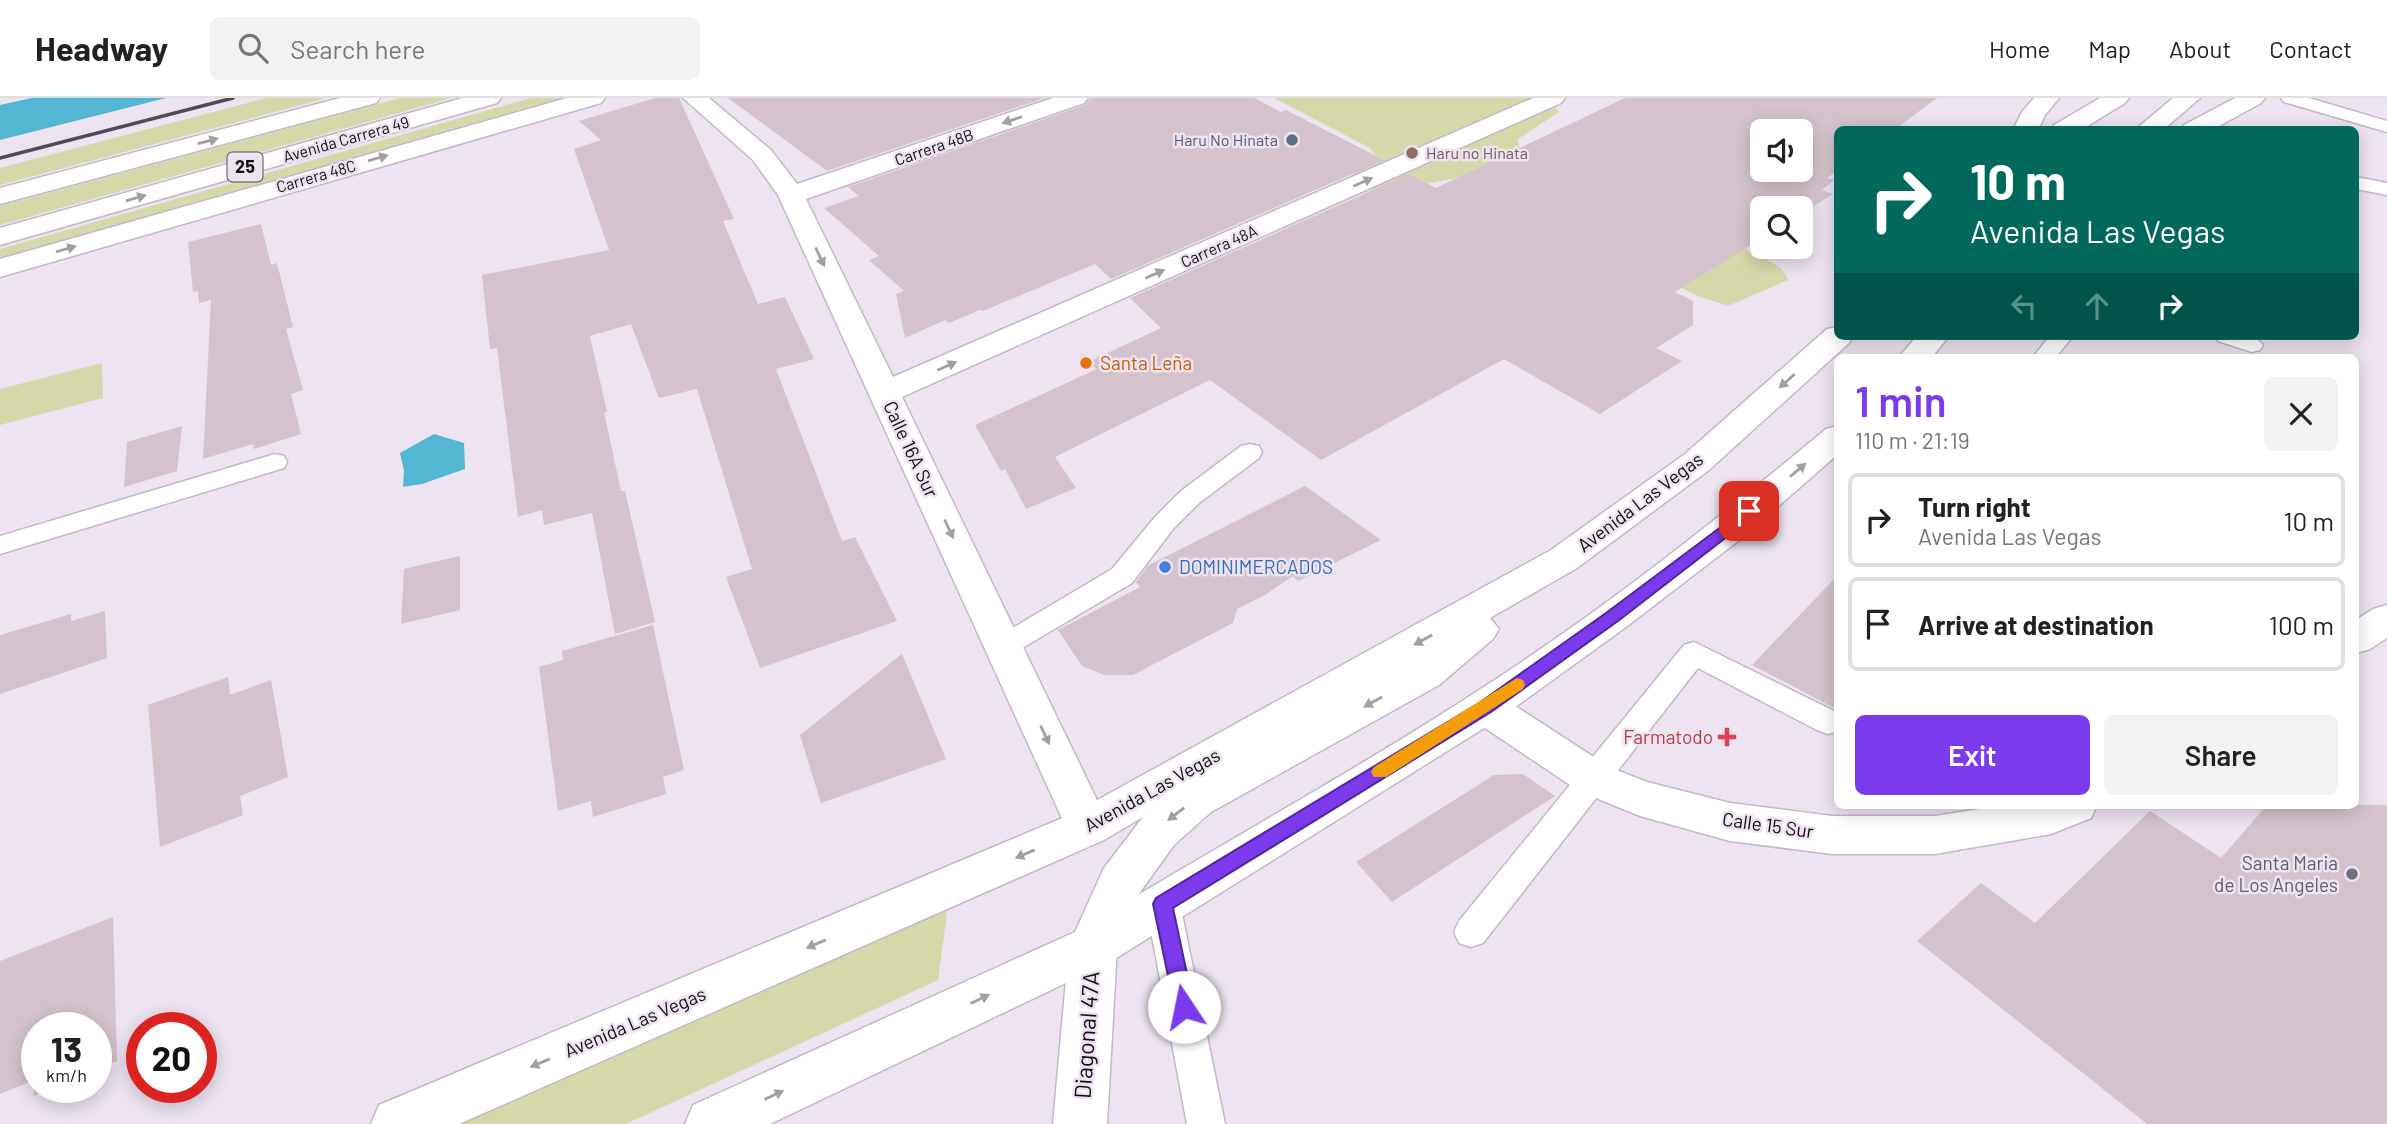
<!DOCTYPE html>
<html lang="en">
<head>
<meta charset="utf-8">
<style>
  body { margin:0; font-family:Barlow,sans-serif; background:#f2f2f2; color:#222; height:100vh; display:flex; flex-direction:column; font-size:26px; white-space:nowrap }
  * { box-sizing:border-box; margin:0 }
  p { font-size:23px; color:#767676 }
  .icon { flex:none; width:38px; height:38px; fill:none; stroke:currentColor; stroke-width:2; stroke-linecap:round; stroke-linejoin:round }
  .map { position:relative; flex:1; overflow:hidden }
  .panel { position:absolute; left:1834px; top:256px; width:525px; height:455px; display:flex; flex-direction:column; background:#fff; border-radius:10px; box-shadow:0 4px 18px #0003 }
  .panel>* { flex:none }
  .banner { position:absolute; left:1834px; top:28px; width:525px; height:214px; border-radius:10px; box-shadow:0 4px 18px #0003; background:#00695c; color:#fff; overflow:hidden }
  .fabs { position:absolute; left:1750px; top:21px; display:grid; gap:14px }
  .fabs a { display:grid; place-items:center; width:63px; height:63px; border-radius:10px; background:#fff; box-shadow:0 4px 18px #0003; font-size:35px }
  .speed { position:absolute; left:21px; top:914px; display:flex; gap:14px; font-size:35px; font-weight:700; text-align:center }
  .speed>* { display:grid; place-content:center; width:91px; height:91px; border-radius:50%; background:#fff; box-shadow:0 4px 18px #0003; line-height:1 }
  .speed small { font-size:18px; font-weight:400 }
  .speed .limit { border:10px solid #d22; background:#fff; color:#111 }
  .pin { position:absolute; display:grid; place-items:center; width:60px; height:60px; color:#fff; margin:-30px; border-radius:14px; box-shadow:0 4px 10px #0006 }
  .me { position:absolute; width:77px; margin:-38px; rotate:349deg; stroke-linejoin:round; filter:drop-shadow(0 0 5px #0008) }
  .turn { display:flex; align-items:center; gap:24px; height:147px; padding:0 21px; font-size:32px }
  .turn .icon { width:91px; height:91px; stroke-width:2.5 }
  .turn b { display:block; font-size:49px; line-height:60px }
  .lanes { display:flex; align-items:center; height:66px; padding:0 21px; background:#0003; justify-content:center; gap:35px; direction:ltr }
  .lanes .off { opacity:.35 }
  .round { display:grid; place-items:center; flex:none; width:74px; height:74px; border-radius:10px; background:#f2f2f2 }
  .overview { display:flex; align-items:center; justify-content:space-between; height:119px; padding:0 21px }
  h1 { font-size:42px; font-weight:600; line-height:52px; color:#7c3aed }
  .primary-button { display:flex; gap:14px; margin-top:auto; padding:14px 21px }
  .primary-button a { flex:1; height:80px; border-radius:10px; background:#7c3aed; color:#fff; font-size:28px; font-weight:600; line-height:80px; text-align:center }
  .primary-button a+a { background:#f2f2f2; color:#222 }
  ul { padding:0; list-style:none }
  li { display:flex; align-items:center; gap:21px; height:94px; margin:0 14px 10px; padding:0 7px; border:4px solid #e0e0e0; border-radius:10px }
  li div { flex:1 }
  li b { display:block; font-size:26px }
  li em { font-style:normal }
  header { display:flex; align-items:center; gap:42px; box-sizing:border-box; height:98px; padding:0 35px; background:#fff; border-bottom:2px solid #e0e0e0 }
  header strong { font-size:33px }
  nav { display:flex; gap:38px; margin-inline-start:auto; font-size:24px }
  .search { width:490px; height:63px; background:#f2f2f2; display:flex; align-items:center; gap:18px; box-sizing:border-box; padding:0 24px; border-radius:10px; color:#767676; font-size:26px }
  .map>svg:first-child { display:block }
  .green { fill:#d5d9aa }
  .water { fill:#53b7d4 }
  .building { fill:#d4c3cc; fill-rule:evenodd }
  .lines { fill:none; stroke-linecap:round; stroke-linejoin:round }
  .lane-casing { stroke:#c2b8c6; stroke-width:3 }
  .street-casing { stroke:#c2b8c6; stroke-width:3 }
  .primary-casing { stroke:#c2b8c6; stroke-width:3 }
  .highway-casing { stroke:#c2b8c6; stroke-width:3 }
  .lane { fill:#fff; fill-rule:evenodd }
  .street { fill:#fff; fill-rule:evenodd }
  .primary { fill:#fff; fill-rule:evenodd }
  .highway { fill:#fff; fill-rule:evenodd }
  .rail { stroke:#514c53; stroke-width:3.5 }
  .oneway { fill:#a19fa1 }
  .route { fill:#7c3aed; stroke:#51269a; stroke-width:2 }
  .slow { fill:#f59e0b }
  .service-dot { fill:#5c6f8a; stroke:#ede3f1; stroke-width:2.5 }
  .education-dot { fill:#8d6e63; stroke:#ede3f1; stroke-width:2.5 }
  .food-dot { fill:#e8710a; stroke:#ede3f1; stroke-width:2.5 }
  .shop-dot { fill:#3f7fe0; stroke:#ede3f1; stroke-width:2.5 }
  .health-dot { fill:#e0444e; stroke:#ede3f1; stroke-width:2.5 }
  .worship-dot { fill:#6b7280; stroke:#ede3f1; stroke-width:2.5 }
  .labels { text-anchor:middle; stroke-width:5; stroke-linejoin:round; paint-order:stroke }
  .far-street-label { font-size:16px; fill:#131014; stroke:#ede3f1 }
  .far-service-label { font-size:16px; fill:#4e5e75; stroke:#ede3f1; text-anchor:end }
  .far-education-label { font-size:16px; fill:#785e54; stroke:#ede3f1; text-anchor:start }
  .shield { fill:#ede3f1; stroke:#544f56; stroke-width:2 }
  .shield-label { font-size:18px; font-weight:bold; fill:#131014 }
  .food-label { font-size:19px; fill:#c56008; stroke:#ede3f1; text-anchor:start }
  .street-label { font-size:19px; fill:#131014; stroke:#ede3f1 }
  .shop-label { font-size:19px; fill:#366cbe; stroke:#ede3f1; text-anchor:start }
  .health-label { font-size:19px; fill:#be3a42; stroke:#ede3f1; text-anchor:end }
  .worship-label { font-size:19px; fill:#5b616d; stroke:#ede3f1; text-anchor:end }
  .near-street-label { font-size:23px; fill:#131014; stroke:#ede3f1 }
</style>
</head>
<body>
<header>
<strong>Headway</strong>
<div class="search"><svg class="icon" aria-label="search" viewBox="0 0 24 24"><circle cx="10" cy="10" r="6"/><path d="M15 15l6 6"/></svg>Search here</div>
<nav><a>Home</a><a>Map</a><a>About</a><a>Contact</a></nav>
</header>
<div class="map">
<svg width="2387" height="1026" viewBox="0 0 2387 1026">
  <rect width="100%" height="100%" fill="#ede3f1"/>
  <g class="green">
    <polygon points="266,0 327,0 0,87 0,70"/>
    <polygon points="400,0 452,0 0,127 0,108"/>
    <polygon points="531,0 564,0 0,162 0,151"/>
    <path d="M1274 0H1547L1559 14 1518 41 1519 49 1764 160 1782 171 1788 182 1728 208 1698 198 1478 87 1450 81 1425 86 1392 97 1367 92 1350 84C1353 71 1366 67 1378 62L1370 50Z"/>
    <polygon points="102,265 103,300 0,327 0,291"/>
    <polygon points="948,808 938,882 626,1026 457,1026"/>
  </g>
  <g class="water">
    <polygon points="32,0 166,0 0,42 0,7"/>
    <polygon points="434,336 464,345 465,371 422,386 403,389 404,373 400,355"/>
  </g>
  <g class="building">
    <polygon points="655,0 679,0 734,121 723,123 758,206 785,199 814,261 776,271 842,443 855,439 897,523 760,570 726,479 752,471 697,291 659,300 631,226 590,238 607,314 604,314 621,393 625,393 655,524 615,536 592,415 544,427 542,412 518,419 497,250 490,251 482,177 609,152 574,51 601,42 579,23"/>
    <polygon points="728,0 1045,0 827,73"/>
    <polygon points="1091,0 1254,0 1281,14 1286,12 1384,62 1111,181 1095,166 983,213 980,212 949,225 945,222 905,240 896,196 904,193 869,162 879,158 824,110 859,98 848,89 1085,7"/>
    <path d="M1625 0H1937L1894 32H1838V72L1827 80 1834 82 1822 92 1833 96 1801 116V110H1762V140L1675 194 1693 203V227L1656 250 1682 263 1600 316 1504 261 1321 362 1210 282 1055 359 1076 390 1026 411 1005 371 1001 373 975 327 1097 271 1088 264 1161 230 1130 200 1409 76 1436 90ZM1762 33H1801V72H1762Z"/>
    <polygon points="261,126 271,167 277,165 293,229 286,231 303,292 291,296 301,336 254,351 253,346 203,361 211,202 199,205 198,193 193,194 188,144"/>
    <polygon points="182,328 177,373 124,389 127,344"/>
    <polygon points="1305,388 1381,442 1298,483 1293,478 1265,497 1237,511 1233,525 1133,577 1104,577 1082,568 1058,532 1140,489 1136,484 1149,467"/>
    <polygon points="460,458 460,512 401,526 404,471"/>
    <polygon points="1838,477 1838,612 1752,567"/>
    <polygon points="105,513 107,560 0,596 0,537 71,516 71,523"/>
    <polygon points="653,527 684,672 663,679 666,696 593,719 591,703 558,713 539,569 563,562 562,553"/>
    <polygon points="902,556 946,661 821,705 800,637"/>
    <polygon points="228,579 230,597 271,582 288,679 240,698 243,717 160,749 148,607"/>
    <polygon points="1523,676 1555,698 1392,804 1356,764 1494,677"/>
    <polygon points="2267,707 2387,707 2387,1026 2147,1026 1917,843 1981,785 2035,825 2150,713 2221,760"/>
    <polygon points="113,819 117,963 96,972 96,929 37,929 37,989 55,989 34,998 34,982 0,996 0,863"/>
  </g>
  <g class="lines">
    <g class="lane-casing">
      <g id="lane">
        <polygon points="2281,0 2309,0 2387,23 2387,34 2284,4"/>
        <polygon points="2356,79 2387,85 2387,97 2356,91"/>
        <polygon points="2050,238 2073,238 2056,259 2033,259"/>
        <path d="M2215 238C2230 238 2253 234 2263 247L2260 252 2252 254 2218 243Z"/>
        <polygon points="1250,346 1259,348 1262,354 1259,360 1199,405 1173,431 1132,485 1014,555 1004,559 994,555 990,548 994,541 1112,471 1155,419 1181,393 1241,348"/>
        <polygon points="275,356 284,358 287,364 284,370 0,456 0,438"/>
        <polygon points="1694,544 1838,615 1838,633 1828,636 1817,632 1698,570 1483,845 1471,849 1459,845 1454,834 1459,823 1684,547"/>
        <polygon points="1163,791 1175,795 1180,806 1225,1026 1187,1026 1146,806 1151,795"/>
      </g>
    </g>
    <g class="street-casing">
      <g id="street">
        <polygon points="567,0 605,0 601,5 0,179 0,161"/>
        <polygon points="683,0 709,0 771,52 797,86 1053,0 1088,0 1084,5 806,101 893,279 1533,0 1565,0 1561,5 902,299 1110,729 1104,742 1088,748 1072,742 1066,729 778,97 753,62"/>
        <polygon points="2387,507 2387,540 2370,551 2356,555 2356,522 2373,511"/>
        <polygon points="1485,593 1500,598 1609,669 1647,684 1730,705 1832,718 1935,718 2005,707 2097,707 2091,720 2051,736 1935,756 1832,756 1730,743 1640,718 1579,693 1470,620 1464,609 1470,598"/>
        <polygon points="1093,827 1110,834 1117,849 1107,1026 1053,1026 1069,849 1076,834"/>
      </g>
    </g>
    <g class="primary-casing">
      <g id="primary">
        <polygon points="2034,0 2059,0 2045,17 2038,32 2013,32 2022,14"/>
        <polygon points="2100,0 2129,0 2125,5 2081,32 2051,32 2054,27"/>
        <polygon points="2173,0 2200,0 2163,32 2135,32"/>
        <polygon points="2235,0 2265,0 2261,5 2212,32 2181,32 2184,27"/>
        <path d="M1838 229V238H1853L1849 245 1709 372 1577 470 1490 520 1499 531 1493 541 1439 587 1211 714 1174 747 1138 797C1248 731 1362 668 1470 598 1595 518 1712 426 1826 331L1838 328V356L1742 440 1626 529 1500 620 1110 864 770 1026H685L693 1007 1075 834 1104 770 1143 719 1104 742 459 1026H371L379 1007 1072 716 1551 452 1685 356 1827 231Z"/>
        <polygon points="1917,238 1949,238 1932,259 1899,259"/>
      </g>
    </g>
    <g class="highway-casing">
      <g id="highway">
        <polygon points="340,0 380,0 376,5 0,106 0,90"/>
        <polygon points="463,0 501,0 497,5 0,147 0,130"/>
      </g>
    </g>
    <use href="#lane" class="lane"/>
    <use href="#street" class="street"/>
    <use href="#primary" class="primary"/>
    <use href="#highway" class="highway"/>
    <polyline class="rail" points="0,60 233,0"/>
  </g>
  <defs><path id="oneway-solid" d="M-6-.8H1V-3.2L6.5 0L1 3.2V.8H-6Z" transform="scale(1.75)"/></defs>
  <g class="oneway">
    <use href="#oneway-solid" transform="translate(1012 22) rotate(161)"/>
    <use href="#oneway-solid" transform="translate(208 43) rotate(-15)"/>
    <use href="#oneway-solid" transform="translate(378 60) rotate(-16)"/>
    <use href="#oneway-solid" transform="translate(1363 84) rotate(-24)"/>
    <use href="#oneway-solid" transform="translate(136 100) rotate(-16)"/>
    <use href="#oneway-solid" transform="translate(66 151) rotate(-16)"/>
    <use href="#oneway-solid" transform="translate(820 159) rotate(65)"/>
    <use href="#oneway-solid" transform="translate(1155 176) rotate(-24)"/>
    <use href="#oneway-solid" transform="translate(947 268) rotate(-24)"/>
    <use href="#oneway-solid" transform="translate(1787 283) rotate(138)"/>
    <use href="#oneway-solid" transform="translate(1798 372) rotate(-40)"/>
    <use href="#oneway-solid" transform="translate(949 431) rotate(65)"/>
    <use href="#oneway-solid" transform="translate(1423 542) rotate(151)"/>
    <use href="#oneway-solid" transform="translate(1373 604) rotate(151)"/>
    <use href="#oneway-solid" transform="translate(1045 637) rotate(65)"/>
    <use href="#oneway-solid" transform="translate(1176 716) rotate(142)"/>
    <use href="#oneway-solid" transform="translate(1025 756) rotate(157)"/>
    <use href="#oneway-solid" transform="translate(816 846) rotate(157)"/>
    <use href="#oneway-solid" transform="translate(980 901) rotate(-25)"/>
    <use href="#oneway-solid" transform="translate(540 965) rotate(157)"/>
    <use href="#oneway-solid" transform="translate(774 997) rotate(-25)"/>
  </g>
  <polygon class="route" points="1749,408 1755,410 1757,413 1755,417 1618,523 1491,614 1173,810 1194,909 1191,916 1184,918 1176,916 1153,806 1156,800 1479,605 1606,515"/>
  <polygon class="slow" points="1517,580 1523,582 1525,587 1523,591 1386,679 1374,679 1371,674 1374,669"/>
  <circle class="service-dot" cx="1292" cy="42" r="7"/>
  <circle class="education-dot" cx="1412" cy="55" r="7"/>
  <circle class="food-dot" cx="1086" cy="265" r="7"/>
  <circle class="shop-dot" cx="1165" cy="469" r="7"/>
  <path class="health-dot" d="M1723.5 628.5h7v7h7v7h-7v7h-7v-7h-7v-7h7z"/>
  <circle class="worship-dot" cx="2352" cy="776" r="7"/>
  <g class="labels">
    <g class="far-street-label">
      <text transform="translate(346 41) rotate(-16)" y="6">Avenida Carrera 49</text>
      <text transform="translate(934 49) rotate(-19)" y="6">Carrera 48B</text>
      <text transform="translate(316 78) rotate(-16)" y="6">Carrera 48C</text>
      <text transform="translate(1219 148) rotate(-24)" y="6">Carrera 48A</text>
    </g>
    <g class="far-service-label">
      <text x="1278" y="48">Haru No Hinata</text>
    </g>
    <g class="far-education-label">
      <text x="1426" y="61">Haru no Hinata</text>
    </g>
    <rect class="shield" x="227.5" y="54.5" width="35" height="29" rx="5"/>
    <g class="shield-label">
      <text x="245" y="75">25</text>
    </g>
    <g class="food-label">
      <text x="1100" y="272">Santa Leña</text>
    </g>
    <g class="street-label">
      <text transform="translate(911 351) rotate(65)" y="7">Calle 16A Sur</text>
      <text transform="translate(1640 404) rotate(-37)" y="7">Avenida Las Vegas</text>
      <text transform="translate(1152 692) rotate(-29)" y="7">Avenida Las Vegas</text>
      <text transform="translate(1768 727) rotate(8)" y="7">Calle 15 Sur</text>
      <text transform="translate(635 924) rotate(-23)" y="7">Avenida Las Vegas</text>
    </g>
    <g class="shop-label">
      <text x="1179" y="476">DOMINIMERCADOS</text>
    </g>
    <g class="health-label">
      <text x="1713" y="646">Farmatodo</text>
    </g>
    <g class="worship-label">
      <text x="2338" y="772">Santa Maria<tspan x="2338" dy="22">de Los Angeles</tspan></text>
    </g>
    <g class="near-street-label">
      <text transform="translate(1087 937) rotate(-86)" y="8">Diagonal 47A</text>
    </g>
  </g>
</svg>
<div class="fabs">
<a><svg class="icon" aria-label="sound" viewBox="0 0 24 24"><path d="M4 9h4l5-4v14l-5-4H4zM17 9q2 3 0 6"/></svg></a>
<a><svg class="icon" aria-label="search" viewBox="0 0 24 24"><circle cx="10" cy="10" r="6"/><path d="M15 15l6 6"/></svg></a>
</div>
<div class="speed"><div>13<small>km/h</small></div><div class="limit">20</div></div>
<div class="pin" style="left:1749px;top:413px;background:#d93025"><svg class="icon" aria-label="arrive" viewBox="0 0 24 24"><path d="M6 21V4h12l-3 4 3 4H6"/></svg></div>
<svg class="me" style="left:1184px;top:909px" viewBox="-20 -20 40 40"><circle r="19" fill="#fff"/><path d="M0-13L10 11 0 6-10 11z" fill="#7c3aed"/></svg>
<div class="banner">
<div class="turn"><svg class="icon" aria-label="right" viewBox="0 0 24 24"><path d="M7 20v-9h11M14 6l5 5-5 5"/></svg><div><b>10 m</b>Avenida Las Vegas</div></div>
<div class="lanes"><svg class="icon off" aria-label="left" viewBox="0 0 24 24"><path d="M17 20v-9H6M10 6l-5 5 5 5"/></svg><svg class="icon off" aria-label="ahead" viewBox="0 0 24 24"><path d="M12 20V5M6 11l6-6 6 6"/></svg><svg class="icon" aria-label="right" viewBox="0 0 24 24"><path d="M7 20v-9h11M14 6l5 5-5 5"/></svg></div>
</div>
<section class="panel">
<div class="overview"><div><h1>1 min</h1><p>110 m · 21:19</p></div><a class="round"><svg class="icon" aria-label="close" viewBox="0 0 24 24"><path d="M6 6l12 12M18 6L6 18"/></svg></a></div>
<ul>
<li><svg class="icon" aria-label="right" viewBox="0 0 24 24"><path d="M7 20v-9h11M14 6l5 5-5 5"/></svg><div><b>Turn right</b><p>Avenida Las Vegas</p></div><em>10 m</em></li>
<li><svg class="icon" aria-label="arrive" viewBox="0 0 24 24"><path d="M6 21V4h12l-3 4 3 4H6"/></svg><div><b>Arrive at destination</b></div><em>100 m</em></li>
</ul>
<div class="primary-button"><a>Exit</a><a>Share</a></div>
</section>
</div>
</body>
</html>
